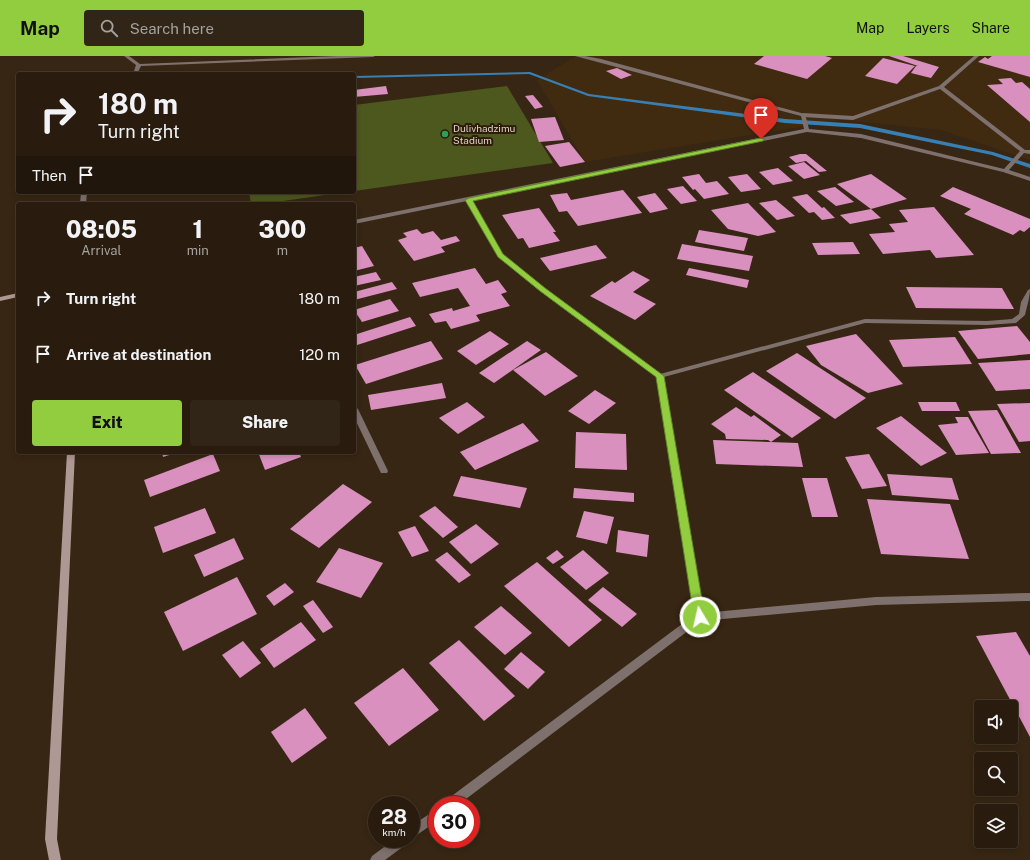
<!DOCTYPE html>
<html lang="en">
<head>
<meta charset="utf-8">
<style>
  body { margin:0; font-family:"Public Sans",sans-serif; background:#312517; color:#f1f3f6; height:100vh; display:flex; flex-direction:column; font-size:15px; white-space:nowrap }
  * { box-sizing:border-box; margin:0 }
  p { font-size:13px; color:#a5a19e }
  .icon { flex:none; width:22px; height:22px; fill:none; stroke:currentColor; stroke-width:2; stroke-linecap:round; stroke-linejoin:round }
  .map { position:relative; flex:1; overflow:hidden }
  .drawer { position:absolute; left:16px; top:146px; width:340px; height:252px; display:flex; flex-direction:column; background:#291c0e; border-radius:4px; box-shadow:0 2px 6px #0003,0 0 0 1px #453a2e }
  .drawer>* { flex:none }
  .top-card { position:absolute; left:16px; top:16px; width:340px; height:122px; border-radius:4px; box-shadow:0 2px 6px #0003,0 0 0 1px #453a2e; background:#291c0e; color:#f1f3f6; overflow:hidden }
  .controls { position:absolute; left:974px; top:644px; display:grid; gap:8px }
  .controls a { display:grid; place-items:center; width:44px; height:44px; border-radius:4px; background:#291c0e; box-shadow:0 2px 6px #0003,0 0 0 1px #453a2e; font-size:20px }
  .speed { position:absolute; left:368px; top:740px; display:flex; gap:8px; font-size:20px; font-weight:700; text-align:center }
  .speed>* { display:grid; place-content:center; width:52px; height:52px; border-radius:50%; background:#291c0e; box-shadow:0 2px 6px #0003,0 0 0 1px #453a2e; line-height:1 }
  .speed small { font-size:10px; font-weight:400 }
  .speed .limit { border:6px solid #d22; background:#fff; color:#111 }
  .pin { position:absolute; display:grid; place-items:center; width:34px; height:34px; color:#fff; margin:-41px -17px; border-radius:50% 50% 50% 0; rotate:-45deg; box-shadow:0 0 4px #0007 }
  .pin .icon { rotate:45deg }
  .me { position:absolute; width:44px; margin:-22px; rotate:351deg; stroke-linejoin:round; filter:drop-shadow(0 0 3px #0008) }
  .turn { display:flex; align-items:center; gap:14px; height:84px; padding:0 16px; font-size:18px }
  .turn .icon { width:52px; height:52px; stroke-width:2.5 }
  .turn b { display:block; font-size:28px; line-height:34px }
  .then { display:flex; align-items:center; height:38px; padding:0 16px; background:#0003; gap:8px; font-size:15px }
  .eta { display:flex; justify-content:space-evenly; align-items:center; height:68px; text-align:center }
  .eta b { font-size:24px; font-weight:800; line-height:28px }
  .cta { display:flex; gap:8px; margin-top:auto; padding:8px 16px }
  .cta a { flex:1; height:46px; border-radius:4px; background:#91cd3f; color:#111; font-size:16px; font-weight:800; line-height:46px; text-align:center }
  .cta a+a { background:#312517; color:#f1f3f6 }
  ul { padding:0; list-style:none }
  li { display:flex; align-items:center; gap:12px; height:56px; padding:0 16px }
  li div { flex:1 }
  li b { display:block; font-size:15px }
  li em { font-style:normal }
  header { display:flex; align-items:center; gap:24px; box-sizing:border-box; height:56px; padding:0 20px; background:#91cd3f; color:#111 }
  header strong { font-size:19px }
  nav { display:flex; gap:22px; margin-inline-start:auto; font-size:14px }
  .search { width:280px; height:36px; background:#312517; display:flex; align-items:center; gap:10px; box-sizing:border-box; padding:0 14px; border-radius:4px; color:#a5a19e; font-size:15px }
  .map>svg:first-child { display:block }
  .built { fill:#402b11 }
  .green { fill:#4c581d }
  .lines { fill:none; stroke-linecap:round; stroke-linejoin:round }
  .stream { fill:#387fb3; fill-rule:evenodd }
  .building { fill:#da90bf }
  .lane { fill:#7e706d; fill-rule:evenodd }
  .street { fill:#7e706d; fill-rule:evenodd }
  .secondary { fill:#ae9893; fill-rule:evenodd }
  .route { fill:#91cd3f; stroke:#5e8529 }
  .leisure-dot { fill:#2e9e5b; stroke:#2d1c09; stroke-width:1.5 }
  .labels { text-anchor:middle; stroke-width:4; stroke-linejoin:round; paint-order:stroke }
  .far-poi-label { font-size:10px; fill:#ded2c7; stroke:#2d1c09; text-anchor:start }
</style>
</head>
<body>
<header>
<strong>Map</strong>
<div class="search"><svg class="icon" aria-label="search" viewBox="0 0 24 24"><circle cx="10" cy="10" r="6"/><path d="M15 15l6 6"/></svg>Search here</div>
<nav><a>Map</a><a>Layers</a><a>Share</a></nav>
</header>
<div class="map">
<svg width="1030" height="804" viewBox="0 0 1030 804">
  <rect width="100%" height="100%" fill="#372613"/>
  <polygon class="built" points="576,0 1030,0 1030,104 941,74 843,64 585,106 537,24"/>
  <g class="green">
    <polygon points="507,30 553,107 354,135 354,49"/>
    <polygon points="249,136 346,136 262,148 251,148"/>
  </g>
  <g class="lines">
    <polygon class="stream" points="530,16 589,38 785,63 860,68 993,96 1030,108 1030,112 992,99 860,72 785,67 588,40 529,18 354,22 354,20"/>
  </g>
  <g class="building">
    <polygon points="764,0 825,0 832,2 807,23 754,8"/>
    <polygon points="889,0 903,0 939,11 931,22 911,17 916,10 918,10"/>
    <polygon points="992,0 1030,0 1030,21 978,6 985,1 988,3"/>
    <polygon points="883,2 915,10 897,28 865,20"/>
    <polygon points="617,12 632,19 621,23 606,15"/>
    <polygon points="1011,22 1016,27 1022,26 1030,33 1030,66 987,29 1003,28 998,23"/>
    <polygon points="386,30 388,38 354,41 354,34"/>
    <polygon points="533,39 543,51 535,53 525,40"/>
    <polygon points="555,61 564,84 539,86 531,63"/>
    <polygon points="569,86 585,106 560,111 545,90"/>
    <polygon points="800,98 806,98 827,115 819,116 806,105 796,107 789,101"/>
    <polygon points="804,106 820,119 804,123 788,110"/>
    <polygon points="778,112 793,125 773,129 759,116"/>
    <polygon points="699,118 706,127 717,125 729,138 704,143 695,133 693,134 682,121"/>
    <polygon points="747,118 761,133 741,136 728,121"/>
    <polygon points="871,118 907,143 871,153 837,128"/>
    <polygon points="683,130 697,145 681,148 667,133"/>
    <polygon points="835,131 854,146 836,150 817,135"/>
    <polygon points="953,131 1030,163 1030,171 1024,176 1020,174 1013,179 964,158 971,153 940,140"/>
    <polygon points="623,134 642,157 578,170 567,155 559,156 550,139 567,137 571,144"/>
    <polygon points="655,137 668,153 650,157 637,141"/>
    <polygon points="807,138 822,152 824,151 835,162 822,164 814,156 809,157 792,141"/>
    <polygon points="776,144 795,160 777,164 759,147"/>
    <polygon points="748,147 776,176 758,180 728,173 711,154"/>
    <polygon points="934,151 974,199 936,202 930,194 883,198 869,178 895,176 889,168 908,166 899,154"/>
    <polygon points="539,152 556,176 553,176 560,185 529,192 523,182 518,183 502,159"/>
    <polygon points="871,153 881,162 850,168 840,159"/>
    <polygon points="417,173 422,178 433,175 441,184 456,180 460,185 441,191 445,196 414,205 398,184 407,181 403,177"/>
    <polygon points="699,174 748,182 744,195 695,186"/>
    <polygon points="853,186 860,198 818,199 812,187"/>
    <polygon points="682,188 753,200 749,215 677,203"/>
    <polygon points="596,189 607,202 550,215 540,202"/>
    <polygon points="362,190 374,210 354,215 354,192"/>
    <polygon points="475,212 486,228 498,224 507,236 501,238 510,250 476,259 480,265 451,273 446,265 435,267 429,258 452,252 453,255 470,250 458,232 420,241 412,227"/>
    <polygon points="689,212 749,224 747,232 686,219"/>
    <polygon points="633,215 650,224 633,236 656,248 635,264 590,240 612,225 615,227"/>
    <polygon points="376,216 381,224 354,230 354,221"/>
    <polygon points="392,226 397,233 354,244 354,236"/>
    <polygon points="906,231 1002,232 1014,253 916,252"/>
    <polygon points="390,243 399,255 362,266 354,254"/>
    <polygon points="410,261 416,270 354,290 354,279"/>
    <polygon points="1017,270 1030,286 1030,298 978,303 958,275"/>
    <polygon points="490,275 509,288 476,309 457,295"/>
    <polygon points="856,278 903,328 868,337 821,309 806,290"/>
    <polygon points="955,281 972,308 903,311 889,284"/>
    <polygon points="431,285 443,303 366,328 355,309"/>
    <polygon points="527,285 541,294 494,327 479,317"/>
    <polygon points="546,296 578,320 545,340 513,314"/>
    <polygon points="797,297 866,342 835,363 766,315"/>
    <polygon points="1030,304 1030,333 996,335 978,307"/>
    <polygon points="753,316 821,362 792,382 724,334"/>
    <polygon points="442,327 446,342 371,354 368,339"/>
    <polygon points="595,334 616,347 589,368 568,355"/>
    <polygon points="467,346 485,361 458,378 439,362"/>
    <polygon points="918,346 956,346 960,355 922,355"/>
    <polygon points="1030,347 1030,385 1019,386 997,348"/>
    <polygon points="736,351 751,361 754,359 781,379 771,386 768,384 726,383 725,378 711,368"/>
    <polygon points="997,354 1021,397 991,398 968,355"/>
    <polygon points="901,360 947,397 921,410 876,372"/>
    <polygon points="955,361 968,361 989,397 956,399 938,369 958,367"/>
    <polygon points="523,367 539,385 475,414 460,396"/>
    <polygon points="576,376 626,378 627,414 575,412"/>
    <polygon points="713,384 798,387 803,411 716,408"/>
    <polygon points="162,396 179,396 163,401"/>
    <polygon points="258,396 299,396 301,401 265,414"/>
    <polygon points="213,398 220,415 150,441 144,424"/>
    <polygon points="869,398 887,430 862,433 845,401"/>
    <polygon points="887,418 952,422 959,444 892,439"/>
    <polygon points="461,420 527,432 520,452 453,440"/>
    <polygon points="802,422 827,422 838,461 812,461"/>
    <polygon points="343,428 372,446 319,492 290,473"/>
    <polygon points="574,432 634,437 634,446 573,442"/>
    <polygon points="867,443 950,448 969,503 881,498"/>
    <polygon points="435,450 458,471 443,482 419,460"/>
    <polygon points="205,452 216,477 163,497 154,471"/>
    <polygon points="584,455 614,461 607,488 576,481"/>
    <polygon points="476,468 499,488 471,508 449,486"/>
    <polygon points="415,470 429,495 412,501 398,476"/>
    <polygon points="618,474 649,479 647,501 616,496"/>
    <polygon points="234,482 244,503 204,521 194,499"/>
    <polygon points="339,492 383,507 361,542 316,526"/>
    <polygon points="557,494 564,501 553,508 546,502"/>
    <polygon points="583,494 609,517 586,534 560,511"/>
    <polygon points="447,496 471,519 459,527 435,504"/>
    <polygon points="537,506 602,564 569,591 504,530"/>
    <polygon points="237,521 257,558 183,595 164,556"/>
    <polygon points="285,527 294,536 274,550 266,540"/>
    <polygon points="603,531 637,558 622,571 588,544"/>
    <polygon points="313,544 333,571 323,577 303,550"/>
    <polygon points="501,550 532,577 505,599 474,571"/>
    <polygon points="301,566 316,584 274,612 260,593"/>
    <polygon points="1016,576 1030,600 1030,681 976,580"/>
    <polygon points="459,584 515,640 484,665 429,607"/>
    <polygon points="243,585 261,607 240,622 222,599"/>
    <polygon points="521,596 545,616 528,633 504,613"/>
    <polygon points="403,612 439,654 389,690 354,647"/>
    <polygon points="305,652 327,682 292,707 271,676"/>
  </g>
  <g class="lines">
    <g class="lane">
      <polygon points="974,0 979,0 944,31 1025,94 1025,96 1021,96 940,33 853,64 803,61 800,59 803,57 853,60 939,30"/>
      <path d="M1030 233C1030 242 1027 250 1025 259L1016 267 987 269 865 267 660 322 656 320 660 318 865 263 987 265 1012 263 1019 258 1021 246 1028 234Z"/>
    </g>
    <g class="street">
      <polygon points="124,0 129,0 140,8 337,0 375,0 373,1 141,10 137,18 133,18 136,9"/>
      <polygon points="575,0 585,0 601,3 805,58 809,73 861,78 1004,113 1021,94 1030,94 1030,98 1024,97 1009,114 1030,121 1030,125 1003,116 861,82 807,76 472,144 503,199 544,233 664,320 703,557 876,541 1030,537 1030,545 876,549 701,565 458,749 444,749 445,745 694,559 657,321 540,235 498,201 467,145 354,168 354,164 804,73 801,60"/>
      <polygon points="81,136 87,136 86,148 80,148"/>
      <polygon points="354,350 358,353 388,415 387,417 381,417 380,415 354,361"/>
      <polygon points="437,753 437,765 411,783 411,770"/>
      <polygon points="395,783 410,783 408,787 385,804 370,804 372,800"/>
    </g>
    <g class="secondary">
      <polygon points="18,237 18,241 0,245 0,241"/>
      <polygon points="67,396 75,396 57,783 61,804 49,804 45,783"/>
    </g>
  </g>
  <polygon class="route" points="761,82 764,83 763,85 473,145 503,198 545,232 664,320 705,561 703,565 700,566 696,565 694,561 656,321 540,235 498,201 465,144 469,142"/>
  <circle class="leisure-dot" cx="445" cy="78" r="4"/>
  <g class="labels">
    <g class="far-poi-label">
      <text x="453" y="76">Dulivhadzimu<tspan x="453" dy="12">Stadium</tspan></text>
    </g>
  </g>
</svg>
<div class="controls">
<a><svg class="icon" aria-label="sound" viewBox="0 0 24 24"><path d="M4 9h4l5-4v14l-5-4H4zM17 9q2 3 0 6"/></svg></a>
<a><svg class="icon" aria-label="search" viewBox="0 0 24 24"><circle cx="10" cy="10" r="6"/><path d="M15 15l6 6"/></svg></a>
<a><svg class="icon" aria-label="layers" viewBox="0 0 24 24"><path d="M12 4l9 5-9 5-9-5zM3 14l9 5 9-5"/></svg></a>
</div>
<div class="speed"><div>28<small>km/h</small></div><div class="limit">30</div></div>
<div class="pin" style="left:761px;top:83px;background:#d93025"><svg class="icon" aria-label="arrive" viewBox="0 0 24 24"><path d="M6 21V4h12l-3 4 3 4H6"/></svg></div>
<svg class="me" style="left:700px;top:561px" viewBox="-20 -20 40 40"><circle r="17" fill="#91cd3f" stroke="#fff" stroke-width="3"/><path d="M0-11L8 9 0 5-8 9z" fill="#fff"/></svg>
<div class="top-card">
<div class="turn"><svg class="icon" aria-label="right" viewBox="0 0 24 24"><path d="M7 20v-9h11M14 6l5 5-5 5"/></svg><div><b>180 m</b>Turn right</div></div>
<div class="then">Then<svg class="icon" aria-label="arrive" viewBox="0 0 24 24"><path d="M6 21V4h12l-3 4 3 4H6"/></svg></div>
</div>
<section class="drawer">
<div class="eta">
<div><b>08:05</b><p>Arrival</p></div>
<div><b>1</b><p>min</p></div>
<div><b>300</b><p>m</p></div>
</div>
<ul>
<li><svg class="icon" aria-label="right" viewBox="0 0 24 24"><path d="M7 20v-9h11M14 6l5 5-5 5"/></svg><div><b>Turn right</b></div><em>180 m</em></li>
<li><svg class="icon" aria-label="arrive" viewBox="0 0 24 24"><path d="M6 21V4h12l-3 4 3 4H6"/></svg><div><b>Arrive at destination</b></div><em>120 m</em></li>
</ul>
<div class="cta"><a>Exit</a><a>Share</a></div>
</section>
</div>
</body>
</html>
